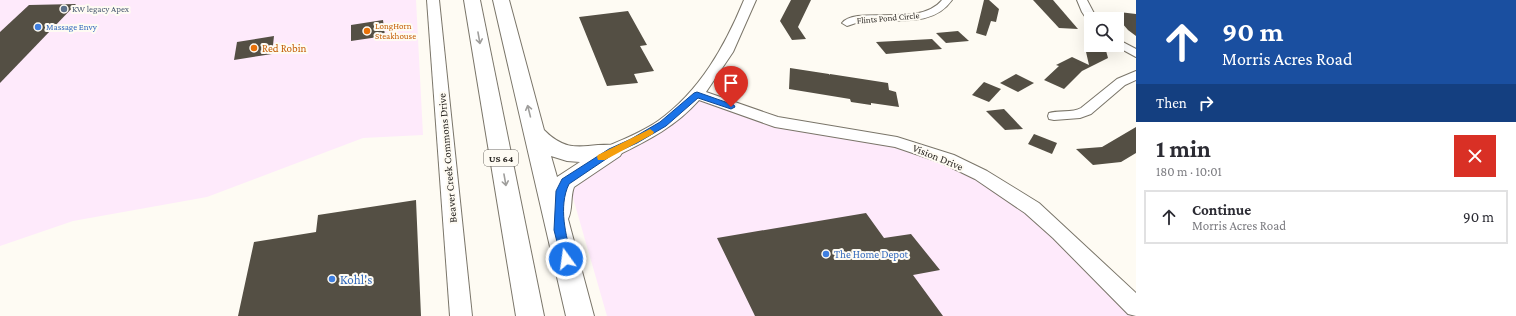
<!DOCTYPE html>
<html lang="en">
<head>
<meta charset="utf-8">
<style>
  body { margin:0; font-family:"Crimson Pro",serif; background:#f2f2f3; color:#2b2b33; height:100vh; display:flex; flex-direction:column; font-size:15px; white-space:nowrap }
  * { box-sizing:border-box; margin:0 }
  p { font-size:13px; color:#7c7c81 }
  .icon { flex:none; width:22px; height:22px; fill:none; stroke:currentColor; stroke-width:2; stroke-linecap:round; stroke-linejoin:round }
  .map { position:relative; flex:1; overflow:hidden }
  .side { display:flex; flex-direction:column; background:#fff; width:380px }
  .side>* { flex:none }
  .guide { background:#1a4fa0; color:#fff; overflow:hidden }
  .controls { position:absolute; left:1084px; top:12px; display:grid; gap:8px }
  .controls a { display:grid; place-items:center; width:40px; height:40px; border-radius:0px; background:#fff; box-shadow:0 4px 16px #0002; font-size:20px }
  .pin { position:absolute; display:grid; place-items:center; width:34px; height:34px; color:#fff; margin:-41px -17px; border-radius:50% 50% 50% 0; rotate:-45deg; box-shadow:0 0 4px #0007 }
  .pin .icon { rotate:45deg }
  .me { position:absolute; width:44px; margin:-22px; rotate:346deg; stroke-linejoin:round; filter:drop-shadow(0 0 3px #0008) }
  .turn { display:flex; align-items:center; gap:14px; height:84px; padding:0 20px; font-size:18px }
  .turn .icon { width:52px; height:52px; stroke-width:2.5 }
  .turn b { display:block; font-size:28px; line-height:34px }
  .then { display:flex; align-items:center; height:38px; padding:0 20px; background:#0003; gap:8px; font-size:15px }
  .round { display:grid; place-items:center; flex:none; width:42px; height:42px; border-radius:0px; background:#f2f2f3 }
  .overview { display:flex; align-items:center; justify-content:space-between; height:68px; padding:0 20px }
  h1 { font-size:24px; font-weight:700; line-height:30px }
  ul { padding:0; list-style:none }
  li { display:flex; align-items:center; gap:12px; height:54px; margin:0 8px 6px; padding:0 12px; border:2px solid #e1e1e2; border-radius:0px }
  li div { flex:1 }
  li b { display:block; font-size:15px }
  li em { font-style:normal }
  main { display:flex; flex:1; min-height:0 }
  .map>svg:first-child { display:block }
  .commercial { fill:#feeafb }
  .building { fill:#544f44 }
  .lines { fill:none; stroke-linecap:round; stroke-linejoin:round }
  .minor-casing { stroke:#7a7569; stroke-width:2 }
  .tertiary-casing { stroke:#7a7569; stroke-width:2 }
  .trunk-casing { stroke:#7a7569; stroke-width:2 }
  .minor { fill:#fff; fill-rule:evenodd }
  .tertiary { fill:#fff; fill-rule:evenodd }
  .trunk { fill:#fff; fill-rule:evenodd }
  .oneway { stroke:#9f9e9c }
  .route { fill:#1a73e8; stroke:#114b97 }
  .slow { fill:#f59e0b }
  .service-dot { fill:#5c6f8a; stroke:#fefbf3; stroke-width:1.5 }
  .shop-dot { fill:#3f7fe0; stroke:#fefbf3; stroke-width:1.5 }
  .food-dot { fill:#e8710a; stroke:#fefbf3; stroke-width:1.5 }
  .labels { text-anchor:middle; stroke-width:4; stroke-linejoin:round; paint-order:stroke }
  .far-service-label { font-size:9px; fill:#4e5e75; stroke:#fefbf3; text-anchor:start }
  .far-street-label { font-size:9px; fill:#2a2723; stroke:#fefbf3 }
  .far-food-label { font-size:9px; fill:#c56008; stroke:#fefbf3; text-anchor:start }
  .far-shop-label { font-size:9px; fill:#366cbe; stroke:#fefbf3; text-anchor:start }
  .shield { fill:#fefbf3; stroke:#6a6761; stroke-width:1 }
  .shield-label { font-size:10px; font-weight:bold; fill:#2a2723 }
  .food-label { font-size:11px; fill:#c56008; stroke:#fefbf3; text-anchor:start }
  .street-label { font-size:11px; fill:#2a2723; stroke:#fefbf3 }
  .shop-label { font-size:11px; fill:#366cbe; stroke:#fefbf3; text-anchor:start }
  .near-shop-label { font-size:13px; fill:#366cbe; stroke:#fefbf3; text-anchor:start }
</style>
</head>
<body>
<main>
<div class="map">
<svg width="1136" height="316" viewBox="0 0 1136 316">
  <rect width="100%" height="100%" fill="#fefbf3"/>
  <g class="commercial">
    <polygon points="0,0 416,0 423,135 363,138 207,197 73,221 0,246"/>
    <polygon points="697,94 754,115 897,142 1003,189 1136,316 607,316 571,191 634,141"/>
  </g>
  <g class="building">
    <polygon points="791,0 811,0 798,27 806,39 792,40 780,21"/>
    <polygon points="984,0 989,0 999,9 996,22 991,21 986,36 976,33"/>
    <polygon points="1033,0 1053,0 1078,29 1059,28"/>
    <polygon points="76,4 0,83 0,32 29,5"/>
    <polygon points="628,11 647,45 640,46 654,71 634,74 638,83 607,86 579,17"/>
    <polygon points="1119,12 1136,14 1136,36 1128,30 1115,15 1122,16"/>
    <polygon points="383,20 385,36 351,41 351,25"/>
    <polygon points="958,31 969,41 946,43 936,33"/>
    <polygon points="274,36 272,54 234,60 237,42"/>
    <polygon points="932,39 942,49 886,54 876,42"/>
    <polygon points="1084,43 1105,47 1108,58 1082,71 1064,89 1044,80 1059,66 1056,65 1072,57 1089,65"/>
    <polygon points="790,68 829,74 830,75 830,74 888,83 889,90 896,92 899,107 871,103 871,105 851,102 850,99 789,89"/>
    <polygon points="1016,74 1034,83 1018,92 1000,83"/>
    <polygon points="984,82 1001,89 989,102 972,95"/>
    <polygon points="1004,109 1023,129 1005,130 986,111"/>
    <polygon points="1136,127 1136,153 1121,162 1093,165 1076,149 1102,147"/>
    <polygon points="1034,134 1057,143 1052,154 1028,144"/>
    <polygon points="416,200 421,316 238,316 254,242 316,232 318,215"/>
    <polygon points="866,213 884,238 911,234 940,270 913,275 943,316 755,316 717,238"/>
  </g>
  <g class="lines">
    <g class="minor-casing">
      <g id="minor">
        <path d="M942 0H952C931 30 890 17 859 22 855 23 851 25 847 26L842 23C856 5 920 28 942 0Z"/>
        <polygon points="1077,0 1087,0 1097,19 1091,19 1091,22 1088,21 1082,12"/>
        <polygon points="1117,39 1136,49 1136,57 1114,45 1117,45"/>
        <path d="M1136 71V80L1125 85 1091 114 1080 118 1054 120 1049 119 1048 116 1049 113C1060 110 1072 113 1081 108L1117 79Z"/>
      </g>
    </g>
    <g class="tertiary-casing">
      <g id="tertiary">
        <polygon points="427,0 439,0 472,316 450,316"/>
        <path d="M744 0H756L733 52 706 92 778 117 897 137 954 155 987 171 1039 203 1136 293V316L1128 314 1053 238 1025 213 975 179 942 163 895 147 775 127 699 100C676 126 649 140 618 155L612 157 606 155 604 151 606 147C624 139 642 132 658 121 700 91 725 46 744 0Z"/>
      </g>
    </g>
    <g class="trunk-casing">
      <g id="trunk">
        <polygon points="464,0 480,0 544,316 516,316"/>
        <path d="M493 0H509L544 130C562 148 574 148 598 145 606 145 612 144 620 146L623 151 620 156 574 187C570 197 573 209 568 219L594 316H566ZM551 156 567 161 580 162 557 177Z"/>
      </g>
    </g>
    <use href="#minor" class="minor"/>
    <use href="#tertiary" class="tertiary"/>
    <use href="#trunk" class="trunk"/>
  </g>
  <defs><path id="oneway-shaft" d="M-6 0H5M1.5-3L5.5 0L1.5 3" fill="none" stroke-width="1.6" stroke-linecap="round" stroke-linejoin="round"/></defs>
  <g class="oneway">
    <use href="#oneway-shaft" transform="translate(479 38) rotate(80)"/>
    <use href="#oneway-shaft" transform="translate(529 111) rotate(-104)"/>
    <use href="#oneway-shaft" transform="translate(505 180) rotate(80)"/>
  </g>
  <path class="route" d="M697 92 734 105 735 107 731 109 698 98 666 126 637 143 615 153 569 184C558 207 566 235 572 259L570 262 566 263 562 262 554 230 556 191 562 179 609 149 631 139 660 122 694 93Z"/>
  <polygon class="slow" points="650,129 654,132 653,134 605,160 598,160 597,157 598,155"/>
  <circle class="service-dot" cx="64" cy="9" r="4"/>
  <g class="shop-dot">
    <circle cx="38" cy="27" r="4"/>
    <circle cx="826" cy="254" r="4"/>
    <circle cx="332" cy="279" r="4"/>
  </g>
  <g class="food-dot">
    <circle cx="367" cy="31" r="4"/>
    <circle cx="254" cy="48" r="4"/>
  </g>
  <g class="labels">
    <g class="far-service-label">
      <text x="72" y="12">KW legacy Apex</text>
    </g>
    <g class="far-street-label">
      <text transform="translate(888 18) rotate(-5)" y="3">Flints Pond Circle</text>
    </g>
    <g class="far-food-label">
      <text x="375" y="29">LongHorn<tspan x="375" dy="10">Steakhouse</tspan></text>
    </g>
    <g class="far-shop-label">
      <text x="46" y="30">Massage Envy</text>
    </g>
    <rect class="shield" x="484" y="150" width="34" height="16" rx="3"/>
    <g class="shield-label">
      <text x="501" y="162">US 64</text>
    </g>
    <g class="food-label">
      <text x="262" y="52">Red Robin</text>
    </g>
    <g class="street-label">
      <text transform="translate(938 157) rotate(22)" y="4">Vision Drive</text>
      <text transform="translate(447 158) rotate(-95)" y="4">Beaver Creek Commons Drive</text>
    </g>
    <g class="shop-label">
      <text x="834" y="258">The Home Depot</text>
    </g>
    <g class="near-shop-label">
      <text x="340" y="284">Kohl's</text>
    </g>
  </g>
</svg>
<div class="controls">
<a><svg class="icon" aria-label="search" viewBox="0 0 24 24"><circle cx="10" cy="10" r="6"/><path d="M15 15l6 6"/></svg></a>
</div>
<div class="pin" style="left:731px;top:107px;background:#d93025"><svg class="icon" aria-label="arrive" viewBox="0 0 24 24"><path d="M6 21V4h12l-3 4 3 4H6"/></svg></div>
<svg class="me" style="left:566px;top:259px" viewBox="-20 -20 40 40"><circle r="17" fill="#1a73e8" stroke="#fff" stroke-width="3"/><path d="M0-11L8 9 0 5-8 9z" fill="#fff"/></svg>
</div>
<section class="side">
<div class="guide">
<div class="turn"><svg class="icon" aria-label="ahead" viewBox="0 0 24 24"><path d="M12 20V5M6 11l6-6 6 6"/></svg><div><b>90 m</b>Morris Acres Road</div></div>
<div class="then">Then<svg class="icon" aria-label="right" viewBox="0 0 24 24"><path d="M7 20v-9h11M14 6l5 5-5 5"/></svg></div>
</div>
<div class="overview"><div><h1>1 min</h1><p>180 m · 10:01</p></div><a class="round" style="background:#d93025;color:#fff"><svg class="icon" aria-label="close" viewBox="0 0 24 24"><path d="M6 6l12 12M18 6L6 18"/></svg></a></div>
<ul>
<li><svg class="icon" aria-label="ahead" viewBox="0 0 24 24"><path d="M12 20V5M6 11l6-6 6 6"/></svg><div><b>Continue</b><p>Morris Acres Road</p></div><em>90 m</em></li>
</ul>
</section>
</main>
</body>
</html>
